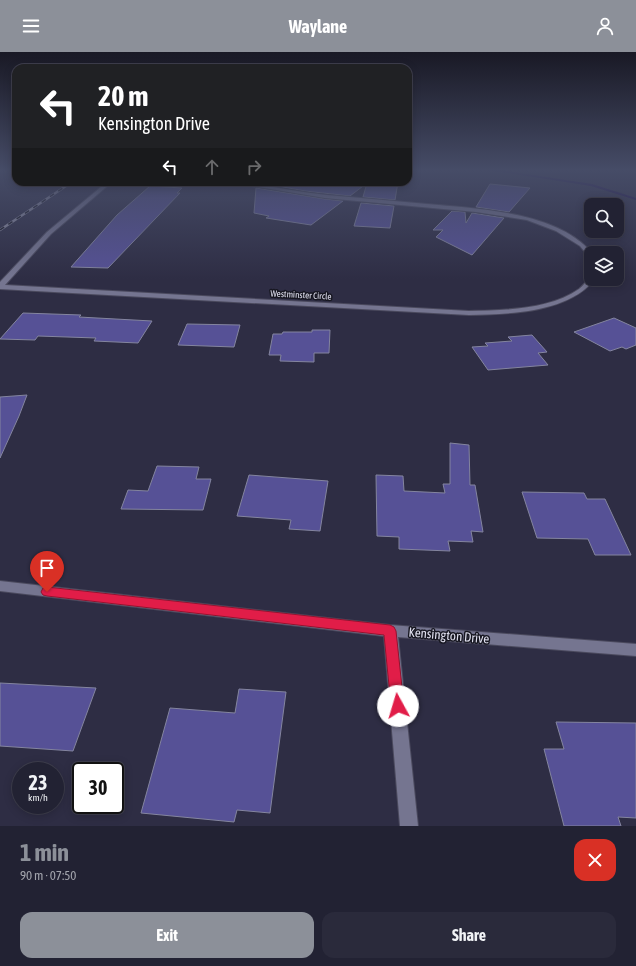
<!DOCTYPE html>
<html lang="en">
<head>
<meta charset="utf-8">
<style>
  body { margin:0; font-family:"Asap Condensed",sans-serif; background:#2a2a3b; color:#f1f3f6; height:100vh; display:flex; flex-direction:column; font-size:15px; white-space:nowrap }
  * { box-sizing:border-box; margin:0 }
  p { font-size:13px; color:#a2a4ac }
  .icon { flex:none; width:22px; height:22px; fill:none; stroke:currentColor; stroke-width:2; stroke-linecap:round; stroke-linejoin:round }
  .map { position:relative; height:774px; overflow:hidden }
  .panel { display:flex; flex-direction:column; background:#223; flex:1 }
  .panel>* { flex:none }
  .guide { position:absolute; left:12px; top:12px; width:400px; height:122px; border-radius:12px; box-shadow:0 2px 10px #0003,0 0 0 1px #3f3f4e; background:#202124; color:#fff; overflow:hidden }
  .buttons { position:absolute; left:584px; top:146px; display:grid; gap:8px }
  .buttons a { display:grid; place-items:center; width:40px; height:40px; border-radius:8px; background:#223; box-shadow:0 2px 10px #0003,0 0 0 1px #3f3f4e; font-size:20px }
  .speed { position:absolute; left:12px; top:710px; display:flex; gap:8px; font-size:20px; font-weight:700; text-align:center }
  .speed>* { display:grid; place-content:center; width:52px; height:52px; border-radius:50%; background:#223; box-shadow:0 2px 10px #0003,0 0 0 1px #3f3f4e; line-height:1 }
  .speed small { font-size:10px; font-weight:400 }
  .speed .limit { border:2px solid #111; border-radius:6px; background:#fff; color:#111 }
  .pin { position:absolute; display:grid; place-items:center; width:34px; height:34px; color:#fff; margin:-41px -17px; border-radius:50% 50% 50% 0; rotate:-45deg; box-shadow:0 0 4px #0007 }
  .pin .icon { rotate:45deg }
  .me { position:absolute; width:44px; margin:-22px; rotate:354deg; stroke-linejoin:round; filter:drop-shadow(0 0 3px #0008) }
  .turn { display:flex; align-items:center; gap:14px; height:84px; padding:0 20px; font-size:18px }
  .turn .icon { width:52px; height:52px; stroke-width:2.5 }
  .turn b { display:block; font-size:28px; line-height:34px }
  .lanes { display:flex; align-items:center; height:38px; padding:0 20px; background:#0003; justify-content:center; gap:20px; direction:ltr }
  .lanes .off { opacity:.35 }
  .round { display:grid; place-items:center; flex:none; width:42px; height:42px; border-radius:12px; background:#2a2a3b }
  .headline { display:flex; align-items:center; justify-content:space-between; height:68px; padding:0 20px }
  h1 { font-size:24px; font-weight:700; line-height:30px; color:#8c9099 }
  .primary-button { display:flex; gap:8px; margin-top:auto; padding:8px 20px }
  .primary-button a { flex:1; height:46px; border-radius:12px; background:#8c9099; color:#fff; font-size:16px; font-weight:700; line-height:46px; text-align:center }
  .primary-button a+a { background:#2a2a3b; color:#f1f3f6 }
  header { display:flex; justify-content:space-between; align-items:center; height:52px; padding:0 20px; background:#8c9099; color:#fff; font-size:18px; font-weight:700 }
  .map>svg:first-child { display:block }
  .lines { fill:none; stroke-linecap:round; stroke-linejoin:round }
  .stream { fill:#19094a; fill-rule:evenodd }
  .building { fill:#565196; stroke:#84859f }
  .minor-casing { stroke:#4b4a5e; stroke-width:2 }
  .minor { fill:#757590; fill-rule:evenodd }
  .rail-casing { stroke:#8f8fa2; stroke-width:2.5 }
  .rail { stroke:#171721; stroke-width:1.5; stroke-dasharray:5; stroke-linecap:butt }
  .route { fill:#e11d48; stroke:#92132f }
  .labels { text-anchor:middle; stroke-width:3; stroke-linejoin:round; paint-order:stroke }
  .far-street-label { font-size:9px; fill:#e2e2f1; stroke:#171721 }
  .near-street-label { font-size:13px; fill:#e2e2f1; stroke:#171721 }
</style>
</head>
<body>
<header><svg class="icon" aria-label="menu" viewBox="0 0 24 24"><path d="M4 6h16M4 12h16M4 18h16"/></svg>Waylane<svg class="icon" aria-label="person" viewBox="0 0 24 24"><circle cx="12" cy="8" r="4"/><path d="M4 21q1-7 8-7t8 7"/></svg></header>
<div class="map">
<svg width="636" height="774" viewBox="0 0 636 774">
  <rect width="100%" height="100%" fill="#2e2d44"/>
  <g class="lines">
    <polygon class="stream" points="499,118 592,132 636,146 636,148 591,134 488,118"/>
  </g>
  <g class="building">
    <polygon points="256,130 398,130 395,148 363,145 367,131 350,144 305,139"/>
    <polygon points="490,132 530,136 509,160 476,155"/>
    <polygon points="150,134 182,136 177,141 180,141 108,216 71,215 117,163"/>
    <polygon points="256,136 325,147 343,149 311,173 266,166 269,164 254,161"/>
    <polygon points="361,151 394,154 390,176 354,174"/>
    <polygon points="452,159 465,160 466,171 472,161 504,166 472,203 436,185 443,178 433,178"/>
    <polygon points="23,261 81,263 79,265 152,269 138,291 94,289 96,286 38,284 35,288 0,287"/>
    <polygon points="614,266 636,276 636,293 626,297 622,295 610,299 574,280"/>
    <polygon points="187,272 240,273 234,295 178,293"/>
    <polygon points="312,278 330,278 329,301 314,301 314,310 280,309 281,303 269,303 273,282 282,282 283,280 312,280"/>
    <polygon points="532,283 547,300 538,301 548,313 488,318 472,295 488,294 485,291 512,289 508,285"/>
    <polygon points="27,343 19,364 0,406 0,345"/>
    <polygon points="450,391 469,393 470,433 475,433 483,480 471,479 473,490 448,489 450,499 399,497 399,485 377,484 376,423 403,424 404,439 445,441 443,432 450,432"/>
    <polygon points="157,414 199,415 196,427 211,427 203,458 121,457 128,438 148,439"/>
    <polygon points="249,423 328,429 320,479 289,477 291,468 237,464"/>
    <polygon points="522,440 584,441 587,447 605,447 631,503 595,503 588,487 537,486"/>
    <polygon points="0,631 96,636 73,699 0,694"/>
    <polygon points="239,637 286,640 270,761 237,758 234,770 141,761 170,656 235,661"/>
    <polygon points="556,670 636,671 636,766 618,765 621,774 564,774 544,697 564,697"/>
  </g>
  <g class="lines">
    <g class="minor-casing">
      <g id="minor">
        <path d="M107 130H112L51 182 5 233 469 259C504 258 549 258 579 237 583 234 586 229 590 226L595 227C568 261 510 262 469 263L0 237V230L47 180Z"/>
        <path d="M228 130H240C269 134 298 140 327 143 361 146 394 149 427 152 478 157 557 159 592 201L591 206 589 205 580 194 556 179 527 168 476 160 325 146Z"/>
        <polygon points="0,529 390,573 636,592 636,604 398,585 418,774 400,774 384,584 0,539"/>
      </g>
    </g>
    <use href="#minor" class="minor"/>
    <g class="rail-casing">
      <polyline id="rail" points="0,178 72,130"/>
    </g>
    <use href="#rail" class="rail"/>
  </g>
  <linearGradient id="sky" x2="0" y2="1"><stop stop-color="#191925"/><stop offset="0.52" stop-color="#464c67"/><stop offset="1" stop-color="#464c67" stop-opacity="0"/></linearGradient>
  <rect width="636" height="227" fill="url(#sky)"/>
  <polygon class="route" points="47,535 390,573 394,575 396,579 404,654 402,658 398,660 393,658 391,654 384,583 47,544 43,543 41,540 43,536"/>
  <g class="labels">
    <g class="far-street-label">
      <text transform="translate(301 243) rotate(3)" y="3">Westminster Circle</text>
    </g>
    <g class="near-street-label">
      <text transform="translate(449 583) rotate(5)" y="5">Kensington Drive</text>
    </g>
  </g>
</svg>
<div class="buttons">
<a><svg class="icon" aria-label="search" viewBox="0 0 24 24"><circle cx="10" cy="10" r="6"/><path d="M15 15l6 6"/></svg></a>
<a><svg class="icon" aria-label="layers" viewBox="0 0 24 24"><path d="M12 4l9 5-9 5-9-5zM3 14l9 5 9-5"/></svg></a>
</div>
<div class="speed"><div>23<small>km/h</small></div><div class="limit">30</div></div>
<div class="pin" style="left:47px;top:540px;background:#d93025"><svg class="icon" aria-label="arrive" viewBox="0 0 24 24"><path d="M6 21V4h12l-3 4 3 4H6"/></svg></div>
<svg class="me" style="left:398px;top:654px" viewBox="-20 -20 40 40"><circle r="19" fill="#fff"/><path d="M0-13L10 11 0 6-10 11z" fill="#e11d48"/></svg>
<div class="guide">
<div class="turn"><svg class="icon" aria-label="left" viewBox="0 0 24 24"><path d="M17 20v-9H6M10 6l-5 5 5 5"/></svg><div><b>20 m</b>Kensington Drive</div></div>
<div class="lanes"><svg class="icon" aria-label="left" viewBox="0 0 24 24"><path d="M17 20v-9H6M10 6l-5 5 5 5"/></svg><svg class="icon off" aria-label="ahead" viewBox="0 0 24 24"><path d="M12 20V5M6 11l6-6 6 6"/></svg><svg class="icon off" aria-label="right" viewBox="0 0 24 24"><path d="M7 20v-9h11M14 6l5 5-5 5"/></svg></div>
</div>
</div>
<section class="panel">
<div class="headline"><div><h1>1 min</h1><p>90 m · 07:50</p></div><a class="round" style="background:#d93025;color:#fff"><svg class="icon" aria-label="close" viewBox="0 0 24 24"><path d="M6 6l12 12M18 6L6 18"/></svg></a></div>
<div class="primary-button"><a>Exit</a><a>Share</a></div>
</section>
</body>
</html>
